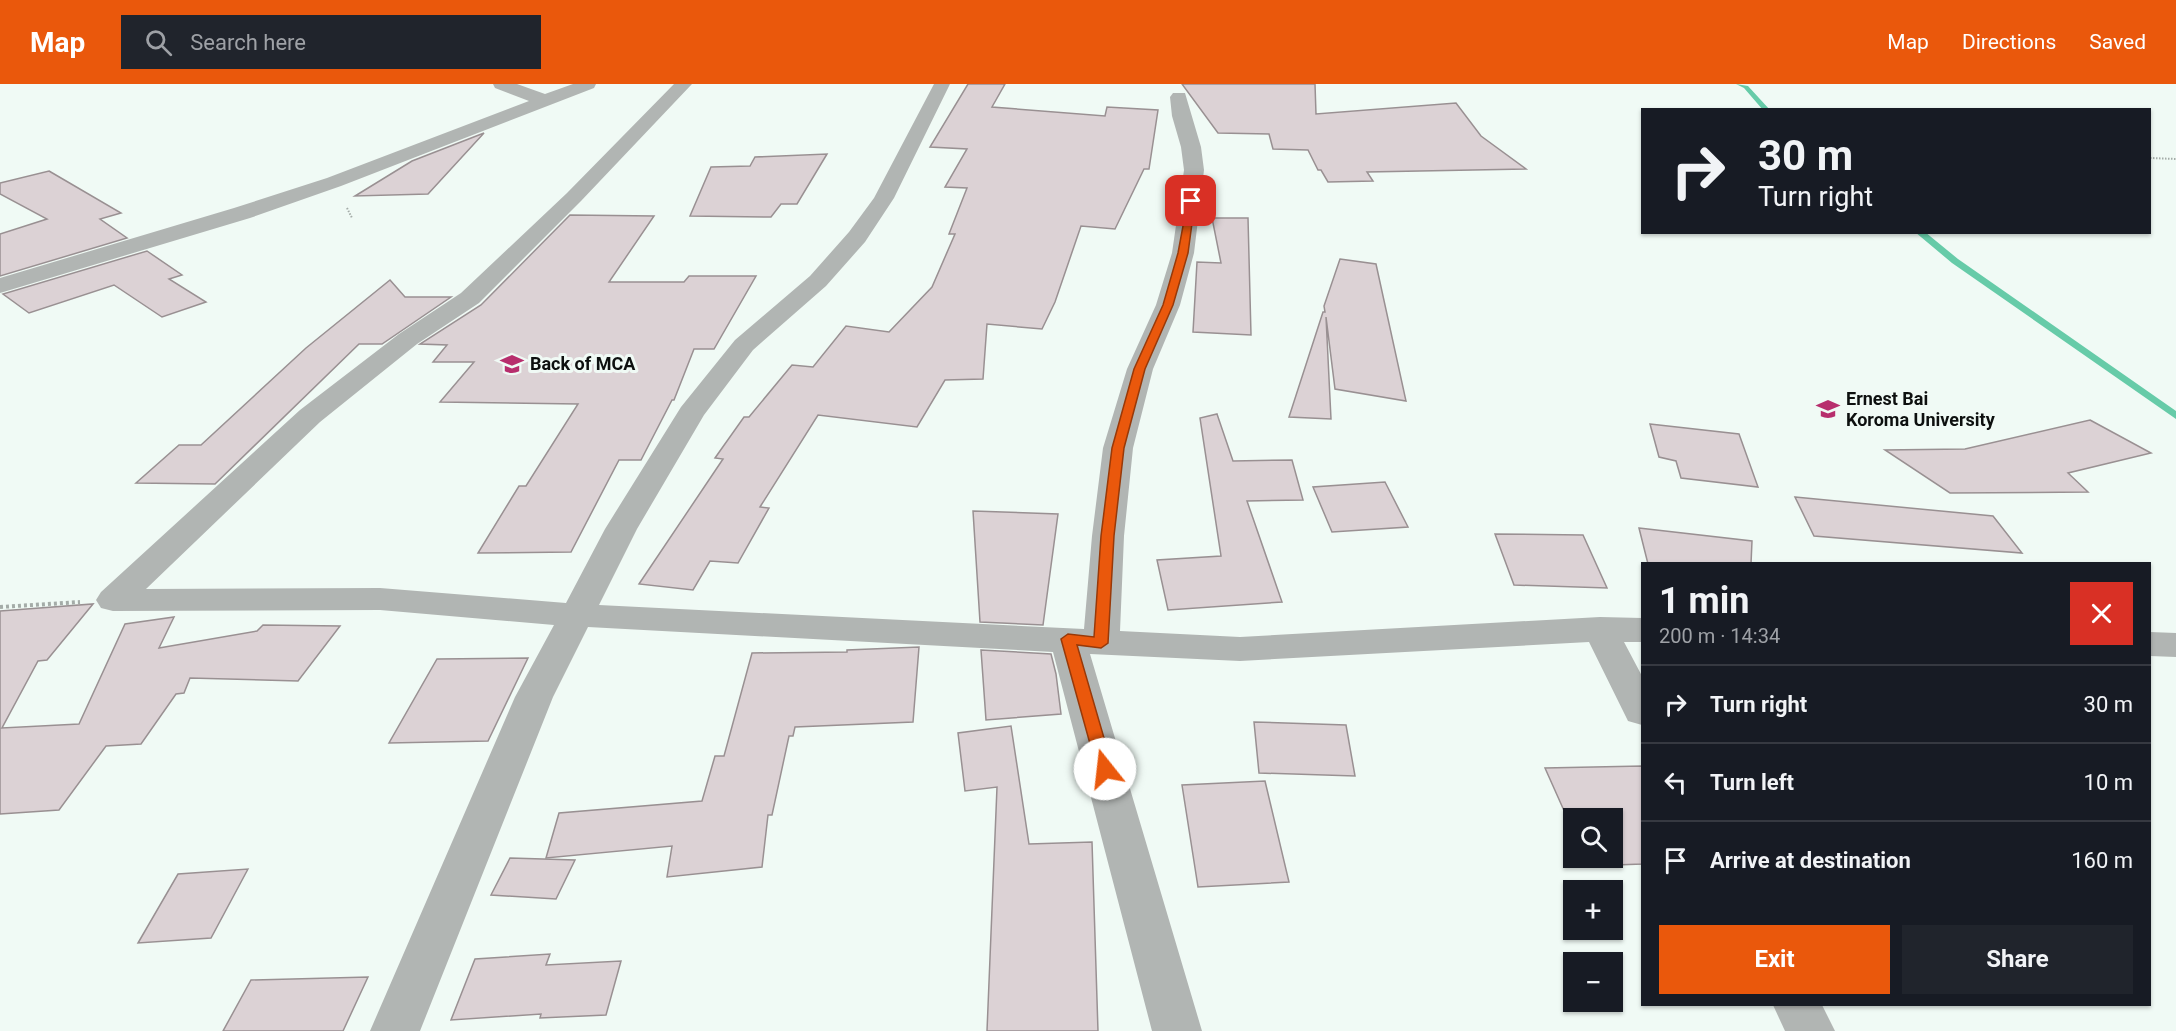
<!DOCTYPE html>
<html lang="en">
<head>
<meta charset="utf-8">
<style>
  body { margin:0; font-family:Roboto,sans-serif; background:#20242c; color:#f1f3f6; height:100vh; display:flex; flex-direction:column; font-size:22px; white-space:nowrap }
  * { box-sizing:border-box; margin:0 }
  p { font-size:20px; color:#9ea1a6 }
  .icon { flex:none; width:33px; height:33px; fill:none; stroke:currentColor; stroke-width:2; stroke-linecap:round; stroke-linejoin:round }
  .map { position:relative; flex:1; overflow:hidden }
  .sheet { position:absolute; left:1641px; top:478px; width:510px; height:444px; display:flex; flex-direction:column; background:#171b24; border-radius:0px; box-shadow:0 2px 4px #0004 }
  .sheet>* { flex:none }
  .banner { position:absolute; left:1641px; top:24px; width:510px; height:126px; border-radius:0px; box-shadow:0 2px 4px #0004; background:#171b24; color:#f1f3f6; overflow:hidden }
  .fabs { position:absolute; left:1563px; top:724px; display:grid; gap:12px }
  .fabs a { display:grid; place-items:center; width:60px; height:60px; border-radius:0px; background:#171b24; box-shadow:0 2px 4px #0004; font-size:30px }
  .pin { position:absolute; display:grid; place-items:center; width:51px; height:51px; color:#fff; margin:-26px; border-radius:12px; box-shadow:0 3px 9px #0006 }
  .me { position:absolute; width:66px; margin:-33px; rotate:344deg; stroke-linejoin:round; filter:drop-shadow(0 0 4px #0008) }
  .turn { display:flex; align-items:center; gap:21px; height:126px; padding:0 18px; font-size:27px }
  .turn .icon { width:78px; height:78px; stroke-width:2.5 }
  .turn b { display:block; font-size:42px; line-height:51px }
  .round { display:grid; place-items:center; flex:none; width:63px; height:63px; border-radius:0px; background:#20242c }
  .overview { display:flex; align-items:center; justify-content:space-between; height:102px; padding:0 18px }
  h1 { font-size:36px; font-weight:700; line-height:45px }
  .cta { display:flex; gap:12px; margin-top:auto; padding:12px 18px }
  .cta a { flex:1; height:69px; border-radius:0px; background:#ea580c; color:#fff; font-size:24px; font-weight:700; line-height:69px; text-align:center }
  .cta a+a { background:#20242c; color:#f1f3f6 }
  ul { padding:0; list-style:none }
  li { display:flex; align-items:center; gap:18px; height:78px; padding:0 18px; border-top:2px solid #363941 }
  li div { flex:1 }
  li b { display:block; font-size:22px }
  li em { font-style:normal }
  header { display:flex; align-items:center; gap:36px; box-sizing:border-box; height:84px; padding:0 30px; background:#ea580c; color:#fff }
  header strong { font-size:28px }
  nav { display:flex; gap:33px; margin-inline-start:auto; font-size:21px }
  .search { width:420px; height:54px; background:#20242c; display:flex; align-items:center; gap:15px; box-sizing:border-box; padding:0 21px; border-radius:0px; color:#9ea1a6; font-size:22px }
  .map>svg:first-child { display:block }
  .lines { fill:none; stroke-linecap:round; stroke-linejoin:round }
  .stream { fill:#66cba8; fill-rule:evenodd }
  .building { fill:#dcd2d5; stroke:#999092; stroke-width:1.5 }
  .path-far1 { stroke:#a4aca8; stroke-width:2; stroke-dasharray:1.5 1.5; stroke-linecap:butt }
  .path { stroke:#a4aca8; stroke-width:4; stroke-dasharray:3 3; stroke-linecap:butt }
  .street { fill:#b1b5b3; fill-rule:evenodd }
  .route { fill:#ea580c; stroke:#983908; stroke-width:1.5 }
  .labels { text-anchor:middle; stroke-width:6; stroke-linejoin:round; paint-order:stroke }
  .poi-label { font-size:18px; font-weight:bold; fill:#0d100f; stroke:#f0faf5; text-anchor:start }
</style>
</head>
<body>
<header>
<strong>Map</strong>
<div class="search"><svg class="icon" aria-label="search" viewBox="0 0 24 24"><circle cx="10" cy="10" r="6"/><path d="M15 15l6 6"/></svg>Search here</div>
<nav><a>Map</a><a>Directions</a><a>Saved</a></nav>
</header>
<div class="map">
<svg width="2176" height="947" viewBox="0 0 2176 947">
  <rect width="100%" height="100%" fill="#f0faf5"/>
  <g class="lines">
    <g class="stream">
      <polygon points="1736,0 1748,2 1770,26 1763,26 1744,4"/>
      <polygon points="1915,148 1925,148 1958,175 2176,327 2176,335 1952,179"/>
    </g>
  </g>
  <g class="building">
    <polygon points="968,0 1005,0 992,23 1105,32 1107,23 1158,26 1149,85 1144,85 1115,145 1081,142 1055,218 1042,245 987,240 983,295 945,296 917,343 818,331 760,423 769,424 738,479 710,477 693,506 639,500 723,375 715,374 744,333 749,333 792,281 813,283 846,242 889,248 932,203 955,150 949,150 967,104 945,103 967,65 930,63"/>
    <polygon points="1182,0 1315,0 1316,30 1456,19 1481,52 1526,85 1367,88 1373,97 1328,98 1321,86 1318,86 1308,66 1273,65 1269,50 1218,49"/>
    <polygon points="484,49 428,110 355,112 412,77"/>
    <polygon points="827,70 797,120 781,120 771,133 690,132 711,83 750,82 755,73"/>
    <polygon points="49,87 121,129 100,135 127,154 0,192 0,150 47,135 0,110 0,99"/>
    <polygon points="570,131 654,132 609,198 684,198 689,192 756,192 714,265 694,265 674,316 672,316 641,376 619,376 571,468 478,469 519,402 526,402 578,320 440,318 474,278 433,278 447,261 420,260 481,221"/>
    <polygon points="1212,134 1248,134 1251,251 1193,248 1197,178 1221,179"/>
    <polygon points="147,167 182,191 169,195 206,218 162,233 114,201 29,229 3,210"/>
    <polygon points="1340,175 1376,180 1406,317 1335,305 1326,233 1331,335 1289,333 1323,228 1325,228 1324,222"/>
    <polygon points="390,196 405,213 451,213 382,260 359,260 215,400 136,399 179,361 201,361 306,264"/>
    <polygon points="1217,330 1233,377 1292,376 1303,416 1247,417 1282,518 1168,526 1157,476 1221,472 1200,334"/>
    <polygon points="2090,336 2151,369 2068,389 2088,408 1950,409 1885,366 1965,365"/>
    <polygon points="1650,340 1739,350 1758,403 1681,394 1676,377 1659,373"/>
    <polygon points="1385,398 1408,443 1332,448 1313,403"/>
    <polygon points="1795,413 1993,432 2022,469 1814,452"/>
    <polygon points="973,427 1058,430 1043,541 980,538"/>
    <polygon points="1639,444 1752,457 1751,480 1648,480"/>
    <polygon points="1495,450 1583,451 1607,504 1514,501"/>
    <polygon points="93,520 47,576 38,577 2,644 79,640 125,540 174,533 159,564 257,547 263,541 340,542 298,597 190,594 184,609 176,610 141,660 106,662 59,726 0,730 0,527"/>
    <polygon points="919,563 913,638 795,643 793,652 789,652 772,731 768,731 762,783 667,793 672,762 546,774 559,729 702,717 715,672 724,672 752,569 847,568 847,566"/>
    <polygon points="981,566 1051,570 1056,590 1061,630 986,636"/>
    <polygon points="528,574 488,657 389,659 437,575"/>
    <polygon points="1254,638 1346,641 1355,692 1259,689"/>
    <polygon points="1011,642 1029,760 1092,758 1098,947 987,947 997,703 965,707 958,649"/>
    <polygon points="1642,682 1642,780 1588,782 1584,774 1612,774 1612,735 1574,735 1574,749 1545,684"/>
    <polygon points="1265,697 1289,798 1198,803 1182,701"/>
    <polygon points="510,774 575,776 556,815 491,811"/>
    <polygon points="248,785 211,854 138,859 178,790"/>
    <polygon points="550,870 546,881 621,877 606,931 540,934 541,930 451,936 475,875"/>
    <polygon points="368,893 343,947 223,947 251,896"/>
  </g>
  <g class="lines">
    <g class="path-far1">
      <polyline points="2150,74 2176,75"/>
      <polyline points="347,124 352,134"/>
    </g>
    <polyline class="path" points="0,523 80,518"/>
    <g class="street">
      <polygon points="493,0 517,0 545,10 573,0 596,0 594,4 341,102 250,134 0,209 0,194 234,124 327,94 529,17 495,4"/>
      <polygon points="674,0 692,0 581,117 479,219 417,260 320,338 146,505 380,504 566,519 605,445 681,323 735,256 810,192 849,148 874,114 934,0 950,0 894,114 865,158 826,202 753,266 704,331 637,445 599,521 1084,545 1092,452 1103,364 1127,285 1156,221 1172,169 1184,86 1181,63 1172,32 1170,13 1173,9 1185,9 1201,63 1204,86 1194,169 1180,221 1153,285 1133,364 1124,452 1120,547 1240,553 1600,533 1642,534 1642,558 1624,558 1642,592 1642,641 1628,637 1589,558 1240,577 1090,570 1202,947 1152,947 1053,568 588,543 553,613 420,947 370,947 515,613 554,541 380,526 113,527 101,524 96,516 101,508 300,326 399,250 461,209 567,109"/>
      <polygon points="2150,548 2176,549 2176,573 2150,572"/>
      <polygon points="1773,921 1822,921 1835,947 1785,947"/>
    </g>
  </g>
  <polygon class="route" points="1188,115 1195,117 1188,169 1173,221 1145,285 1124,364 1114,452 1108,559 1101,564 1077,561 1113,685 1111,689 1105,691 1099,689 1097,685 1061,555 1068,550 1094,553 1101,452 1112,364 1134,285 1163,221 1178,169"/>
  <defs>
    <g id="school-bare" transform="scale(1.8)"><path d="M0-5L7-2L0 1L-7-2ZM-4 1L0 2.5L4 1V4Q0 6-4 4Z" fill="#b72e6d" stroke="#f0faf5" stroke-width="2.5" paint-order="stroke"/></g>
    <g id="university-bare" transform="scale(1.8)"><path d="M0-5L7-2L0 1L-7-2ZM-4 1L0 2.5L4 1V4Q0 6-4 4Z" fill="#b72e6d" stroke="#f0faf5" stroke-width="2.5" paint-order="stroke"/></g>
  </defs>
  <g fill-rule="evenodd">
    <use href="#school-bare" x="512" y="280"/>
    <use href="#university-bare" x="1828" y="325"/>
  </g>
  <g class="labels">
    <g class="poi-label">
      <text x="530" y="286">Back of MCA</text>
      <text x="1846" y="321">Ernest Bai<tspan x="1846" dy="21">Koroma University</tspan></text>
    </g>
  </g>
</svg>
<div class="fabs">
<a><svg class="icon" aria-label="search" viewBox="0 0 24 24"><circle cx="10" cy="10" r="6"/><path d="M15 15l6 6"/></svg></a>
<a>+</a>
<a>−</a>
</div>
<div class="pin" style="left:1191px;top:117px;background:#d93025"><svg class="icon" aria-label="arrive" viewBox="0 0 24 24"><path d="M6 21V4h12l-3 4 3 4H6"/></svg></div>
<svg class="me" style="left:1105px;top:685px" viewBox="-20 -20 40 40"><circle r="19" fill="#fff"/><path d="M0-13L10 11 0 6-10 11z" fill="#ea580c"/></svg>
<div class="banner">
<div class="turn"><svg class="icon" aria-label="right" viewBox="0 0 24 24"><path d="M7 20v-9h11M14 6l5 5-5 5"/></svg><div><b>30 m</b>Turn right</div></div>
</div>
<section class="sheet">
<div class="overview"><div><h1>1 min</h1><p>200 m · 14:34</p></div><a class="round" style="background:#d93025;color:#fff"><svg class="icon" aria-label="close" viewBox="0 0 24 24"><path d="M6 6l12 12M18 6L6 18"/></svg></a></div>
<ul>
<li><svg class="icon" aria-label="right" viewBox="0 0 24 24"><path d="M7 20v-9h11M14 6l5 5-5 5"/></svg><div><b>Turn right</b></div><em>30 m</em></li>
<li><svg class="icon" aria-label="left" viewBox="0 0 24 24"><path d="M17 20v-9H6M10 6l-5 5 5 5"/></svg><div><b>Turn left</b></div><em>10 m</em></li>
<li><svg class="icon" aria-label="arrive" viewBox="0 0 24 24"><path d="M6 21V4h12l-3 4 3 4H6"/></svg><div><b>Arrive at destination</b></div><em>160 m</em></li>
</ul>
<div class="cta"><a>Exit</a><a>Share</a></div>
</section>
</div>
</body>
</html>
